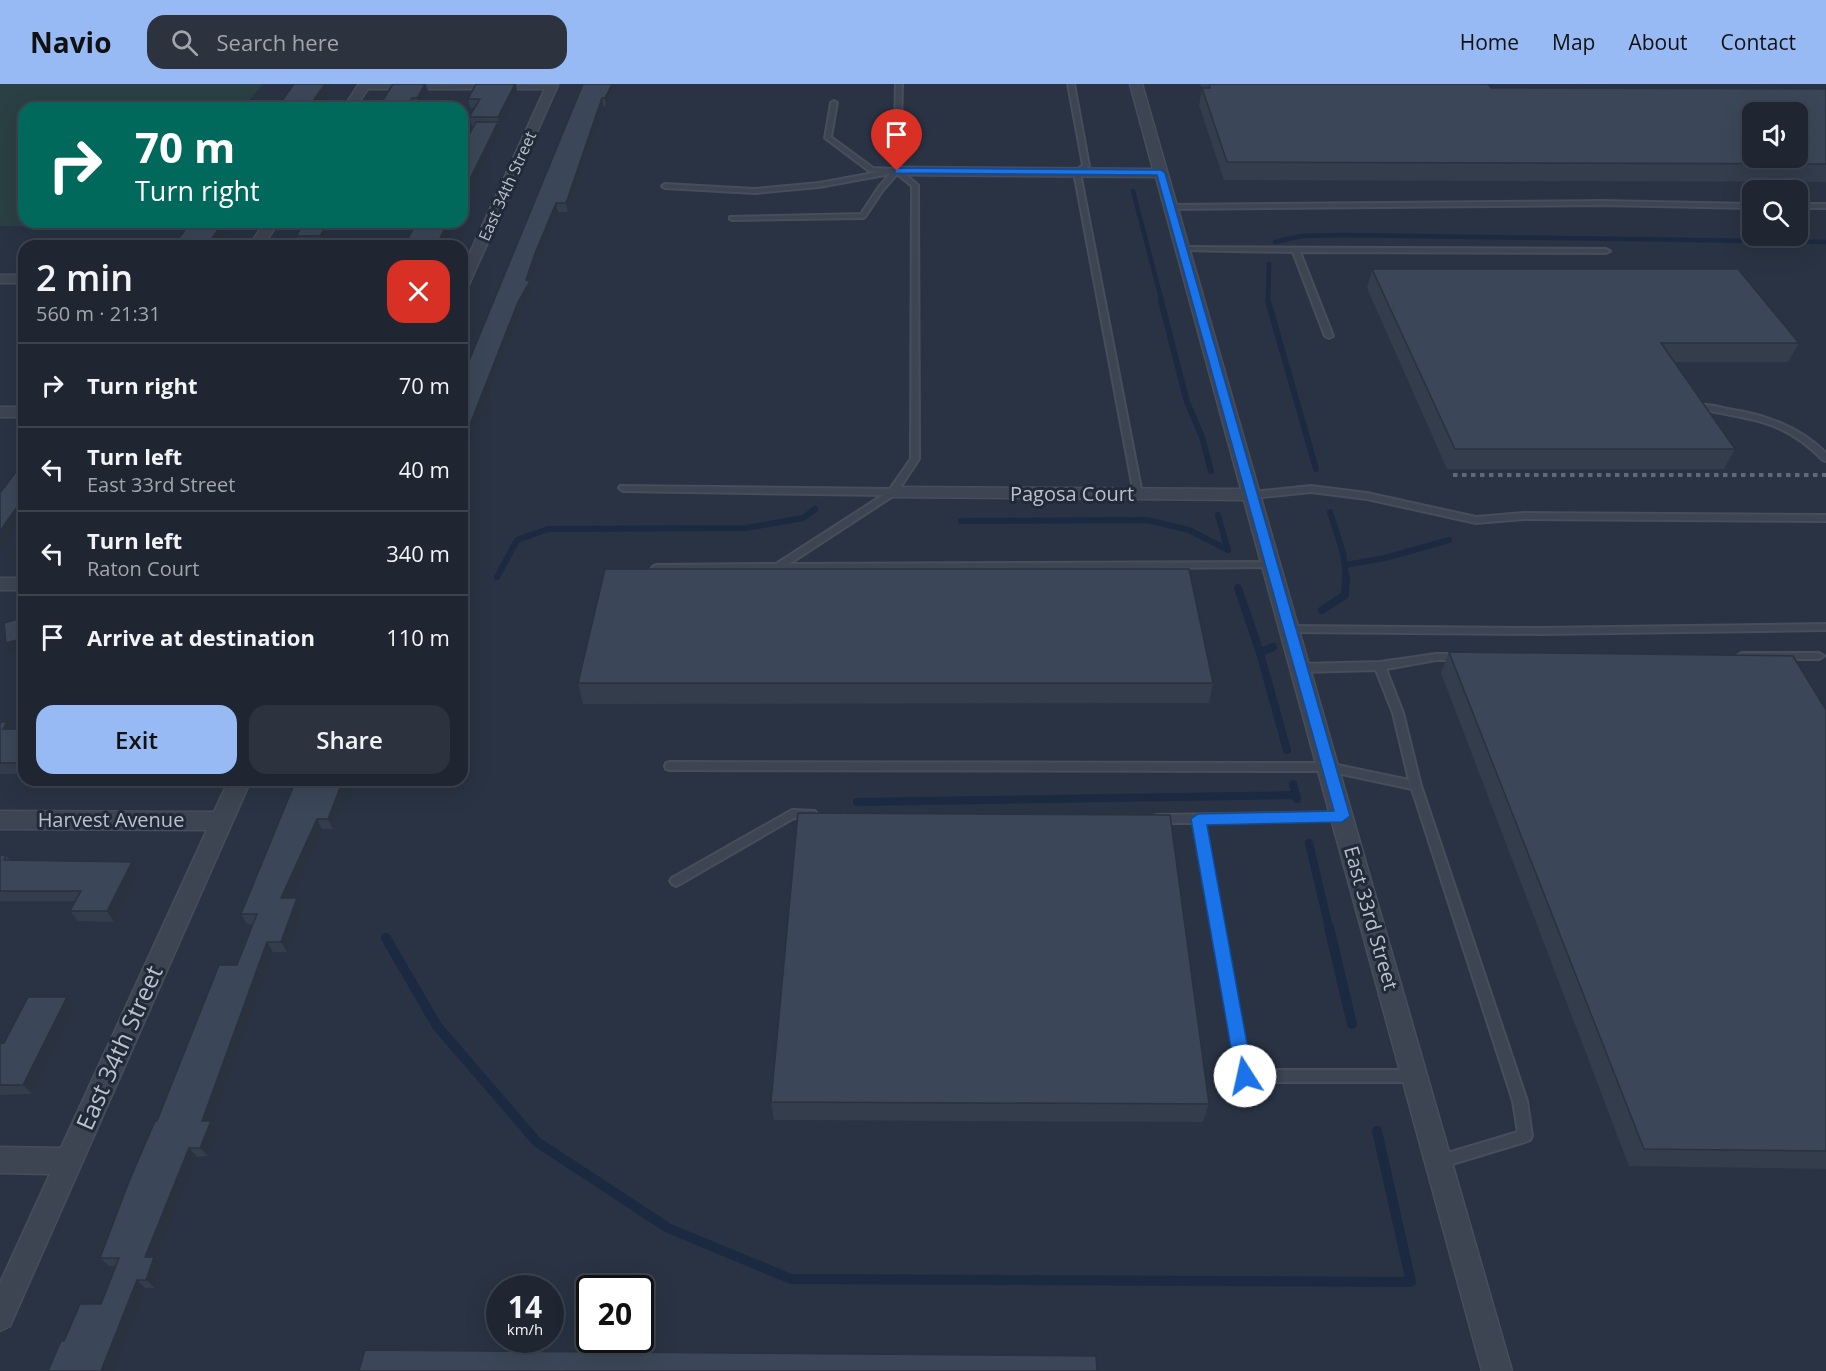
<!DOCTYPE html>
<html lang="en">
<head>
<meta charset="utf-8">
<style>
  body { margin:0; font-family:"Open Sans",sans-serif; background:#2c323e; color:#f1f3f6; height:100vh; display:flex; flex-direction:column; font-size:22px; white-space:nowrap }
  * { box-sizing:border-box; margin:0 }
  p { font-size:20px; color:#a1a5ac }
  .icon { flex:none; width:33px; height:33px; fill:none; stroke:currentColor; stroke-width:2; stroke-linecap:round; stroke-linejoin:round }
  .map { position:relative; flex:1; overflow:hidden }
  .details { position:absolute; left:18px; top:156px; width:450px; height:546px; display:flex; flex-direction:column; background:#1f2632; border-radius:18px; box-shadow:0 6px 24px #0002,0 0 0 2px #3c434d }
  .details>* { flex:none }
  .top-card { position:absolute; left:18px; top:18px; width:450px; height:126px; border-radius:18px; box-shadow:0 6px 24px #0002,0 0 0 2px #3c434d; background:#00695c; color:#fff; overflow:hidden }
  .buttons { position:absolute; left:1742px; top:18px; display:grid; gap:12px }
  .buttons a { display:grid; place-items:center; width:66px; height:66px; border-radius:12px; background:#1f2632; box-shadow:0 6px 24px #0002,0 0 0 2px #3c434d; font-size:30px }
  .speed { position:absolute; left:486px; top:1191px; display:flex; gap:12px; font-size:30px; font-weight:700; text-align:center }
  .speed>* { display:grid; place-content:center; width:78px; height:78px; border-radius:50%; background:#1f2632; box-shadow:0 6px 24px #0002,0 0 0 2px #3c434d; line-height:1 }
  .speed small { font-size:15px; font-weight:400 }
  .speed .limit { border:3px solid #111; border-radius:9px; background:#fff; color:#111 }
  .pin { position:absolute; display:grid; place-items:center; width:51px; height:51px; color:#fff; margin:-62px -26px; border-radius:50% 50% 50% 0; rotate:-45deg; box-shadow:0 0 6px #0007 }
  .pin .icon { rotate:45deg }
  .me { position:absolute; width:66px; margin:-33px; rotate:350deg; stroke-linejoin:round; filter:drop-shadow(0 0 4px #0008) }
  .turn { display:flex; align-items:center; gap:21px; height:126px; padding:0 18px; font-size:27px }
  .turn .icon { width:78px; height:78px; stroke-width:2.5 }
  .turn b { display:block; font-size:42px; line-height:51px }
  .round { display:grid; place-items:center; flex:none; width:63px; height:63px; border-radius:18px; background:#2c323e }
  .head { display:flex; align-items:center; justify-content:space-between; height:102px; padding:0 18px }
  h1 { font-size:36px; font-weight:600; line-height:45px }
  .cta { display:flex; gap:12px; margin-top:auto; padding:12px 18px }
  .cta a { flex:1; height:69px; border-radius:18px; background:#97baf4; color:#111; font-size:24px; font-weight:600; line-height:69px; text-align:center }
  .cta a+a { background:#2c323e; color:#f1f3f6 }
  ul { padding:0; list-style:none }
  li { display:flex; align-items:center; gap:18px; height:84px; padding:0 18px; border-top:2px solid #3c434d }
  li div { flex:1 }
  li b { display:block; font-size:22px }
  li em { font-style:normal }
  header { display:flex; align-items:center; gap:36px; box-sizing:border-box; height:84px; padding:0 30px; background:#97baf4; color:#111 }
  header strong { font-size:28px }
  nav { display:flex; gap:33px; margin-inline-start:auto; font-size:21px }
  .search { width:420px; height:54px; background:#2c323e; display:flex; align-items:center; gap:15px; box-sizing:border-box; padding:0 21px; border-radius:18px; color:#a1a5ac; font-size:22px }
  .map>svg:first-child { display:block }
  .green { fill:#2b4044 }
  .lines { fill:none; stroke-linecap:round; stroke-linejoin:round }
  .stream-far3 { stroke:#1b2a41; stroke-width:4.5 }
  .stream-far2 { stroke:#1b2a41; stroke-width:6 }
  .stream-far1 { stroke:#1b2a41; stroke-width:8 }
  .stream { stroke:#1b2a41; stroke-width:10 }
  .service-casing { stroke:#464e5c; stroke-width:4 }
  .minor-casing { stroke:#464e5c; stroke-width:3 }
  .service { fill:#3d4552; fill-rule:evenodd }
  .minor { fill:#3d4552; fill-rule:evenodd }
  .rail { stroke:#5f6979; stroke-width:4; stroke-dasharray:4.5 4.5; stroke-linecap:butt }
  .wall { fill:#333d4c }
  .shaded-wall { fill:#29323e }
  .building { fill:#3b4758; stroke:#29323e; stroke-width:1.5; fill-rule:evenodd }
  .route { fill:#1a73e8; stroke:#114b97; stroke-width:1.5 }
  .labels { text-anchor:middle; stroke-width:6; stroke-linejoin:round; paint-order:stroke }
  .far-street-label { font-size:16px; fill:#bac1cc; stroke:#212a38 }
  .street-label { font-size:20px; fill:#bac1cc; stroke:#212a38 }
  .near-street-label { font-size:24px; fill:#bac1cc; stroke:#212a38 }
</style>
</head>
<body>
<header>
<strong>Navio</strong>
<div class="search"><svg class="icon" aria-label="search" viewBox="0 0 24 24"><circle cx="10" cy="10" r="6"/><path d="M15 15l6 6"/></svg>Search here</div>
<nav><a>Home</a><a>Map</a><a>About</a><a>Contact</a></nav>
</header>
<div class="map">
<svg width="1826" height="1287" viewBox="0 0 1826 1287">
  <rect width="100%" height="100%" fill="#293343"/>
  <polygon class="green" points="0,0 263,0 243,24 24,24 24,138 149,138 146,143 0,142"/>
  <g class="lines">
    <g class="stream-far3">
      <polyline points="1133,107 1162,218"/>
      <polyline points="1275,158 1301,152 1345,151 1826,158"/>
      <polyline points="1268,218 1269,180"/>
    </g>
    <g class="stream-far2">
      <polyline points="1161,217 1187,318 1202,353 1211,387"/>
      <polyline points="1268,217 1316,385"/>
      <polyline points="1330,428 1343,469 1346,494"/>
      <polyline points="1218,431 1228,466"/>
      <polyline points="961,437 1147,436 1189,446 1228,466"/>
      <polyline points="1345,481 1385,474 1449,456"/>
      <polyline points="497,493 517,456 548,445 746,444 803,434 815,425"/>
    </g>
    <g class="stream-far1">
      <polyline points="1238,504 1260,569"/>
      <polyline points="1322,526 1345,511 1346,493"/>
      <polyline points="1273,563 1260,569 1287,666"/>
      <polyline points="1293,700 1297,715"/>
      <polyline points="857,718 1296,711"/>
      <polyline points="1309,759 1329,844"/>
    </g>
    <g class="stream">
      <polyline points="1329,843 1352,940"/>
      <polyline points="386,854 437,942 537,1058 668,1144 791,1195 1411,1198 1377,1047"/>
    </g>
    <g class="service-casing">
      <g id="service">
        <polygon points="896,0 902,0 900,86 918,101 919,375 896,410 789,480 1272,478 1277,481 1275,483 777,487 654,486 652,484 654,482 657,481 776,480 883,411 623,407 619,404 620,402 890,405 911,375 912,102 897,90 883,106 865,133 863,134 732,136 730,135 730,133 861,130 878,104 890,90 819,103 755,109 665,104 662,102 665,100 755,105 819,99 879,88 869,87 825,54 831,19 834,17 837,19 831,53 873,84 894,85"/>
        <polygon points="1068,0 1074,0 1089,82 1080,89 1142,410 1138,413 1134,410 1074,88 1083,81"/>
        <polygon points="1602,117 1752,120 1752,124 1602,121 1171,125 1168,123 1171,121"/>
        <rect x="1797" y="120" width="29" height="4"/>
        <polygon points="1183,163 1606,165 1610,167 1606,169 1300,168 1333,252 1329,254 1325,252 1293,168 1181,166 1181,164"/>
        <path d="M1700 321C1709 320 1719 323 1728 325 1766 331 1798 342 1826 369V377L1823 376C1782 335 1753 336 1700 325Z"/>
        <polygon points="1311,402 1367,409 1476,433 1524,429 1826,431 1826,437 1524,435 1476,439 1367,415 1311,408 1252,414 1248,411 1252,408"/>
        <polygon points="1826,540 1826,546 1540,550 1290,548 1285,545 1290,542 1540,544"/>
        <polygon points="1742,569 1819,569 1824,572 1819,575 1742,575 1737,572"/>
        <polygon points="1436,570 1460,570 1465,573 1460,576 1436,576 1386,585 1403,629 1421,702 1527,1017 1532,1052 1530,1056 1525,1058 1439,1084 1434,1083 1432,1078 1434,1073 1518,1048 1513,1017 1412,705 1328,687 670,686 666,685 665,682 666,679 670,678 1328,679 1409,696 1393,629 1376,586 1300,588 1295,584 1300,580 1380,578"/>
        <polygon points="792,726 815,727 817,730 815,733 794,734 680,800 676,802 672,800 670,797 672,794"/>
        <polygon points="1342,728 1346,729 1348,732 1346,735 1342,736 1204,739 1250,986 1415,986 1420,988 1422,992 1420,996 1415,998 1245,998 1240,996 1238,992 1193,739 1157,739 1153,738 1151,735 1153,732 1157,731"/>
      </g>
    </g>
    <g class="minor-casing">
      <g id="minor">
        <polygon points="359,0 558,1 467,205 462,206 462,186 545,5 368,5 355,24 343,24"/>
        <polygon points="1130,0 1142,0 1512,1287 1482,1287 1244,416 893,413 884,408 893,403 1241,405 1156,93 897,91 891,87 897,83 1153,85"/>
        <polygon points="265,138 279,138 263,162 249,162"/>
        <rect x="0" y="191" width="24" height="8"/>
        <rect x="0" y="323" width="24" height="10"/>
        <rect x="0" y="494" width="24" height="12"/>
        <polygon points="229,696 251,696 10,1242 0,1247 0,1199 50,1090 0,1089 0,1063 61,1064 207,746 0,745 0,727 214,728"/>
      </g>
    </g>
    <use href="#service" class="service"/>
    <use href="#minor" class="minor"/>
    <polyline class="rail" points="1453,391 1826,391"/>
  </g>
  <g class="wall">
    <polygon points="393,0 426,0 428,7 419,22 414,22 413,24 378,24"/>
    <polygon points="583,0 618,0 606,22 603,22 568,128 558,128 536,182 530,199 532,206 520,228 462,379 462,294"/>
    <polygon points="1200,0 1488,0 1491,4 1826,5 1826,98 1224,96 1199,21 1202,4"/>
    <polygon points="517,7 499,42 500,46 472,42 469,33 474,24 470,24 468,15"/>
    <polygon points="335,138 322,160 299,160 296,152"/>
    <polygon points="1372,185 1799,259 1788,278 1675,278 1735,365 1724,385 1447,385 1367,204"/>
    <polygon points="1449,568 1826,626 1826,1085 1629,1082 1441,589"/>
    <polygon points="578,599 1213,599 1209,619 583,620"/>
    <polygon points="0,638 7,638 12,645 24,645 24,690 0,690"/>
    <polygon points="296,696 352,696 333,745 322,745 291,814 302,824 287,868 273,868 212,1039 218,1046 208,1072 197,1073 156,1175 162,1182 155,1204 145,1204 64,1257 101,1220 116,1182 109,1182 100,1174 157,1037 237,881 253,840 247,840 241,830"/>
    <polygon points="0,771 6,771 10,776 132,778 139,788 114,838 78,837 70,827 75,817 0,817"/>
    <polygon points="67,913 75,923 32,1010 0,1011 0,959 4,959"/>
    <polygon points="771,1018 1209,1020 1203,1038 774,1036"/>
  </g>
  <g class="shaded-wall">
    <polygon points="325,0 333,0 317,24 308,24"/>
    <polygon points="425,0 428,7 419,22 417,14"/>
    <polygon points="515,0 516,0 517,7 500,42 498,33"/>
    <polygon points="612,0 618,0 606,22 605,14"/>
    <polygon points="412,14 414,22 413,24 406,24"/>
    <polygon points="602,14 603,22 568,128 566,119"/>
    <polygon points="498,38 500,46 462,123 462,111"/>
    <polygon points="556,119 558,128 536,182 530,199 532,206 520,228 462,379 462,361 526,196 534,172"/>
    <polygon points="223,138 234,138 217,162 207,162"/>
    <polygon points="328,138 335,138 322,160 320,152"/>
    <polygon points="448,138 455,138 443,162 436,162"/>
    <polygon points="24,413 24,432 0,467 0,447"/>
    <polygon points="24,554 24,566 13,569 6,559"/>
    <polygon points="7,638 14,649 3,645"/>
    <polygon points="343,696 352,696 333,745 328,735"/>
    <polygon points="317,735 322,745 287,824 281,814"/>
    <polygon points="132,778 139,788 114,838 107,827"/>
    <polygon points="297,814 302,824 287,868 281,858"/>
    <polygon points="267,858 273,868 212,1039 218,1046 208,1072 200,1064 202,1037"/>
    <polygon points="67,913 75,923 32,1010 23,1001"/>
    <polygon points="189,1064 197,1073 156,1175 162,1182 155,1204 146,1196 145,1173"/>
    <polygon points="137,1196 145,1204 113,1287 101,1287"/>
  </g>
  <g class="building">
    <polygon points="294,0 325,0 308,24 277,24"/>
    <polygon points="393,0 425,0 417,14 412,14 406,24 378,24"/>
    <polygon points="476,0 515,0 498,33 469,33 480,15 468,15"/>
    <polygon points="583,0 612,0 605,14 602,14 566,119 556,119 534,172 526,196 530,197 518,218 462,361 462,294"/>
    <path d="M1209 0H1488L1491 4 1826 5V80L1227 78 1202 4H1210ZM1752 28H1797V74H1752Z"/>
    <polygon points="476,38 498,38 462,111 462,64"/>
    <polygon points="191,138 223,138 207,162 173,162"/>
    <polygon points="305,138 328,138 320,152 296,152"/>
    <polygon points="417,138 448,138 436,162 404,162"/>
    <polygon points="1372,185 1738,185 1799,259 1661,259 1735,365 1455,365"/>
    <polygon points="24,377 24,413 0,447 0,409"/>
    <polygon points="605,485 1189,485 1213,599 578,599"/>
    <polygon points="24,533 24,554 6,559 4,539"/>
    <polygon points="1449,568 1793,572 1826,626 1826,1067 1644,1065"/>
    <polygon points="0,638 7,638 3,645 24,645 24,679 0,679"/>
    <polygon points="296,696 343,696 328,735 317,735 281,814 297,814 281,858 267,858 202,1037 211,1037 200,1064 189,1064 145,1173 154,1173 146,1196 137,1196 101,1287 48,1287 61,1257 64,1257 80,1220 101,1220 119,1174 100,1174 130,1095 155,1037 157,1037 219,881 237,881 257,830 241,830"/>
    <polygon points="798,729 1170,731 1209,1020 771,1018"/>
    <polygon points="0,771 6,771 4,776 132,778 107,827 70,827 81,807 0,807"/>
    <polygon points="28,913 67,913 23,1001 0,1001 0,959 4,959"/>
    <polygon points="365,1266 1096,1272 1097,1287 359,1287"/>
  </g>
  <polygon class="route" points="897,84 1161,86 1165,89 1350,732 1342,738 1207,741 1253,992 1251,998 1245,1000 1239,998 1236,992 1191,735 1198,730 1334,727 1157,91 894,89"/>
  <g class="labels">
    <g class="far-street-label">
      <text transform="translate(507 102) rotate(-66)" y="6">East 34th Street</text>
    </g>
    <g class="street-label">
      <text x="1072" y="417">Pagosa Court</text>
      <text x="111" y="743">Harvest Avenue</text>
      <text transform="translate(1371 834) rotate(74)" y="7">East 33rd Street</text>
    </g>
    <g class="near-street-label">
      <text transform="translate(120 964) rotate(-66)" y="8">East 34th Street</text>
    </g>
  </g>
</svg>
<div class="buttons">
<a><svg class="icon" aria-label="sound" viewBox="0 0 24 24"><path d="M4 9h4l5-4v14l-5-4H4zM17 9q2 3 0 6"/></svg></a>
<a><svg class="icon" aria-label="search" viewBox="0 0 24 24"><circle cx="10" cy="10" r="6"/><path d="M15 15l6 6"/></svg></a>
</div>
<div class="speed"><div>14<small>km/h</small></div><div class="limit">20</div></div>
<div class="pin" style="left:897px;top:87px;background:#d93025"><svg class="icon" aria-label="arrive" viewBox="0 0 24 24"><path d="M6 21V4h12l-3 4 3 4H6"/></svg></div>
<svg class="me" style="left:1245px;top:992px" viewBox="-20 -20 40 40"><circle r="19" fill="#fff"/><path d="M0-13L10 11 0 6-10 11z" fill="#1a73e8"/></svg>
<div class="top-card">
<div class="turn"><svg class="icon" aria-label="right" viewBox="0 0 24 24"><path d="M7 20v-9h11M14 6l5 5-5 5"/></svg><div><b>70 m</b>Turn right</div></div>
</div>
<section class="details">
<div class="head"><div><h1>2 min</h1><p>560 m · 21:31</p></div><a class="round" style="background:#d93025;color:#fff"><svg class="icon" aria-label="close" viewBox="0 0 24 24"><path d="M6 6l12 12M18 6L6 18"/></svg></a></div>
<ul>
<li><svg class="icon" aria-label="right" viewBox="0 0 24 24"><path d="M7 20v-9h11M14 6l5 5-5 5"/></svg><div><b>Turn right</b></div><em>70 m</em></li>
<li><svg class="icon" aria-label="left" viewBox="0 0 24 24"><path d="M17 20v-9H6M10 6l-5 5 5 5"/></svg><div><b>Turn left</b><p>East 33rd Street</p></div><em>40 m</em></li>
<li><svg class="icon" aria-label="left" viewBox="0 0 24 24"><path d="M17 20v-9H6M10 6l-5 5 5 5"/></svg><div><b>Turn left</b><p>Raton Court</p></div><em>340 m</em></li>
<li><svg class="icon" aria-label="arrive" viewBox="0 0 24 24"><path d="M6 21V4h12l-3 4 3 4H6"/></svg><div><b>Arrive at destination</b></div><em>110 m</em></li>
</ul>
<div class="cta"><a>Exit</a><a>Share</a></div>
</section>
</div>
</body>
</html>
